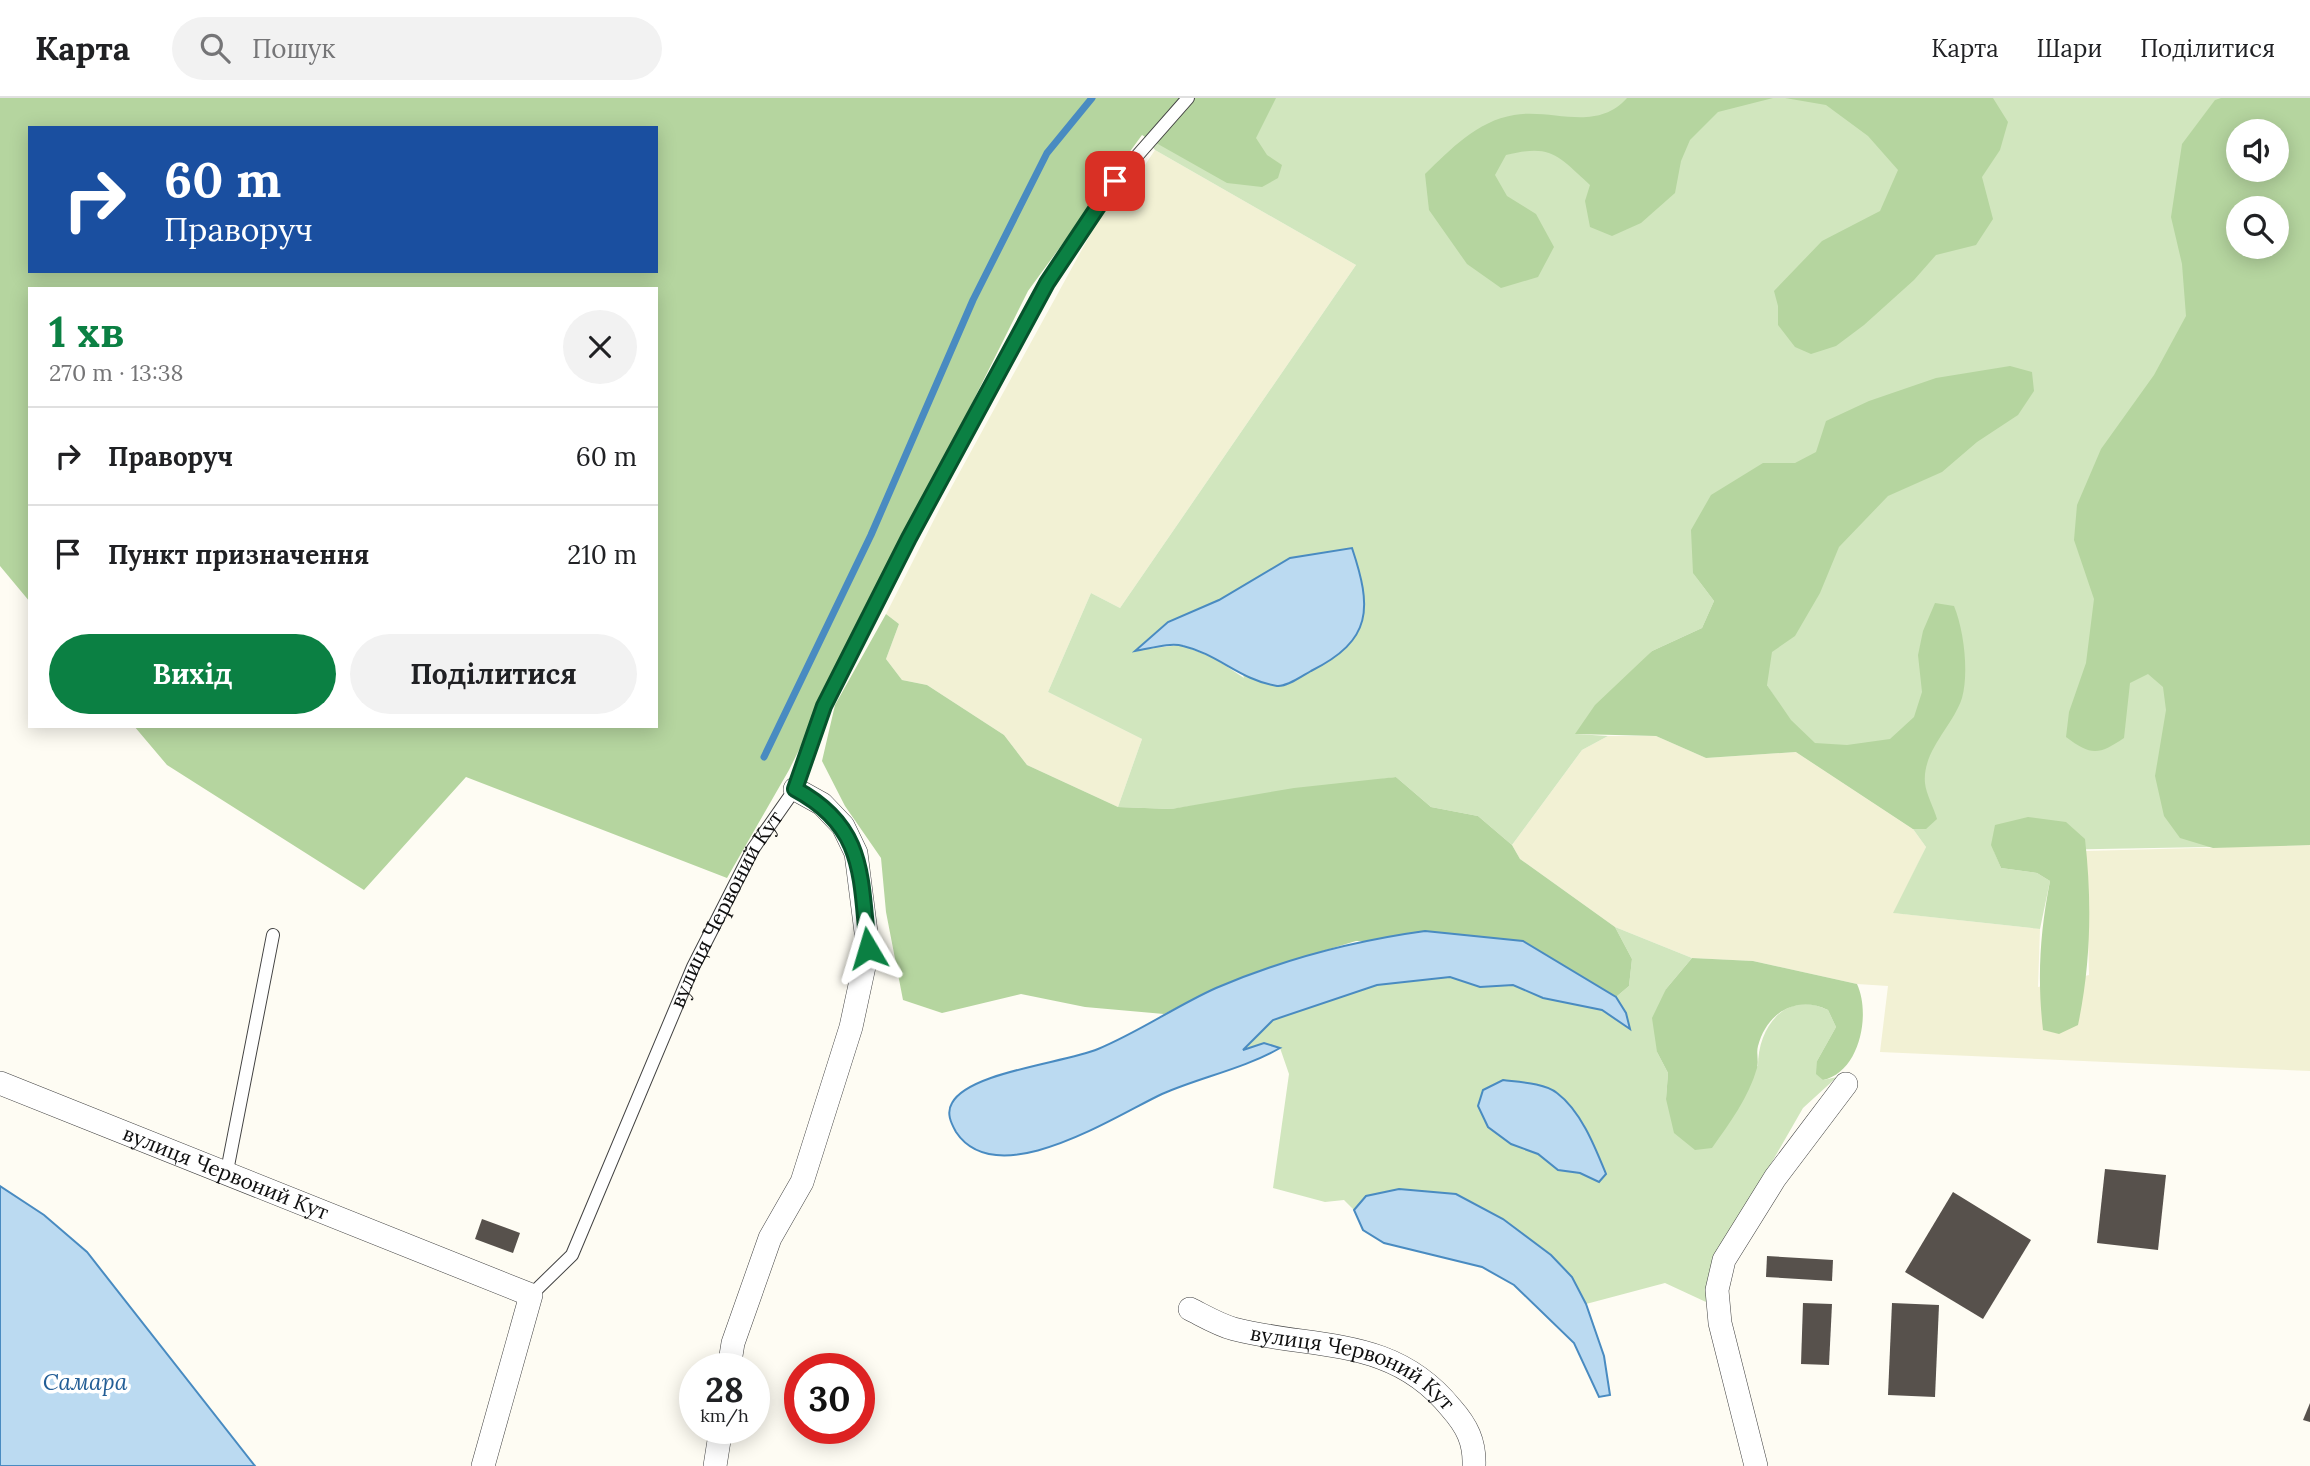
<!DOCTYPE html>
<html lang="uk">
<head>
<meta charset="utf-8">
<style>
  body { margin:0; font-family:Lora,serif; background:#f2f2f2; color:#202124; height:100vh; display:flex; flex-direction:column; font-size:26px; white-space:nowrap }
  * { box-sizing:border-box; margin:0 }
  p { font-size:23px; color:#757577 }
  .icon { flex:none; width:38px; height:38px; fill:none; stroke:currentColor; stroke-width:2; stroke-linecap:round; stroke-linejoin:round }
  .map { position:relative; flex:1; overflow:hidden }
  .details { position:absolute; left:28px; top:189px; width:630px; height:441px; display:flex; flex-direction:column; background:#fff; border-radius:0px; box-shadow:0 4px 18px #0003 }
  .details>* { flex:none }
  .top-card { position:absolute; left:28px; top:28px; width:630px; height:147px; border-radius:0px; box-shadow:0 4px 18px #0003; background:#1a4fa0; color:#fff; overflow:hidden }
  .tools { position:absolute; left:2226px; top:21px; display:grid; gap:14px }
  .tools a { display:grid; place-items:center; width:63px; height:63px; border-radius:50%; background:#fff; box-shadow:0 4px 18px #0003; font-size:35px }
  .speed { position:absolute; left:679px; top:1255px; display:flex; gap:14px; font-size:35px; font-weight:700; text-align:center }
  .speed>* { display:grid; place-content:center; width:91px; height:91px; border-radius:50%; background:#fff; box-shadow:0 4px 18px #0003; line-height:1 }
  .speed small { font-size:18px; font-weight:400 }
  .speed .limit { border:10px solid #d22; background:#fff; color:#111 }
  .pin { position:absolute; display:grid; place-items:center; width:60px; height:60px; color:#fff; margin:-30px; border-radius:14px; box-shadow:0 4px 10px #0006 }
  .me { position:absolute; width:77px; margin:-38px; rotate:353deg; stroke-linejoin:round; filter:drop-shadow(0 0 5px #0008) }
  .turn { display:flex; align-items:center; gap:24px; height:147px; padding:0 21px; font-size:32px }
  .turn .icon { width:91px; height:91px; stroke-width:2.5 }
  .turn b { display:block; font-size:49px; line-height:60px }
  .round { display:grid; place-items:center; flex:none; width:74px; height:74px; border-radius:37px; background:#f2f2f2 }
  .head { display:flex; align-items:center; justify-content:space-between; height:119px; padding:0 21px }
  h1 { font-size:42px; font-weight:700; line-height:52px; color:#0b8043 }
  .button { display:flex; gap:14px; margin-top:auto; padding:14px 21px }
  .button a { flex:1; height:80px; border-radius:42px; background:#0b8043; color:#fff; font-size:28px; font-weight:700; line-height:80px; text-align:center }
  .button a+a { background:#f2f2f2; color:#202124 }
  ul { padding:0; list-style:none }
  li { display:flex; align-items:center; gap:21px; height:98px; padding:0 21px; border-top:2px solid #e0e0e0 }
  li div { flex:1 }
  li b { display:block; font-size:26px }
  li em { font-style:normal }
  header { display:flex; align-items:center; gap:42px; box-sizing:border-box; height:98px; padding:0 35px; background:#fff; border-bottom:2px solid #e0e0e0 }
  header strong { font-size:33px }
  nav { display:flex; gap:38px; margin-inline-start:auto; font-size:24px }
  .search { width:490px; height:63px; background:#f2f2f2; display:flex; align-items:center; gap:18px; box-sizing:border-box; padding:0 24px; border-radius:38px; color:#757577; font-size:26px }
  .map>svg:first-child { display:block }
  .farmland { fill:#f2f1d4 }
  .green { fill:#d1e6be; fill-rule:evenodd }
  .forest { fill:#b5d59f; fill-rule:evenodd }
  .water { fill:#bbdaf1; stroke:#498bc1; stroke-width:2 }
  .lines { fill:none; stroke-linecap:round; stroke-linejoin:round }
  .stream { stroke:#498bc1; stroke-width:7 }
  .building { fill:#57514c }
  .service-casing { stroke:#424242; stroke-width:14 }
  .minor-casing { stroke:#424242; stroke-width:24 }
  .service { stroke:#fff; stroke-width:12 }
  .minor { stroke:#fff; stroke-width:23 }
  .route-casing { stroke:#07532c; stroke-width:18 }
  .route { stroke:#0b8043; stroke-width:12 }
  .labels { text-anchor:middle; stroke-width:7; stroke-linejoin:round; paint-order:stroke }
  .street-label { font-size:21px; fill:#0f0f0f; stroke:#fff }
  .water-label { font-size:23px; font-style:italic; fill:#235e96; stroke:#fff }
</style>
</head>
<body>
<header>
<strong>Карта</strong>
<div class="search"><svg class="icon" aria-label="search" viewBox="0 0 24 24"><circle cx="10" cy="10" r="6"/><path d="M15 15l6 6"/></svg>Пошук</div>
<nav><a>Карта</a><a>Шари</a><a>Поділитися</a></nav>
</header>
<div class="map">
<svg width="2310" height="1368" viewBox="0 0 2310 1368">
  <rect width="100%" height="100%" fill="#fefcf3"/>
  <g class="farmland">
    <polygon points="1155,52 1356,167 1120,510 1091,495 1048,594 1142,641 1118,709 1027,667 1004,637 927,587 902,582 886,561 899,526 886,516 941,408 1102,115 1122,101"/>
    <polygon points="1608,638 1656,638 1706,660 1796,654 1913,731 1926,749 1894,815 2040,831 2038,889 2089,877 2086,753 2310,747 2310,973 1880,954 1888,888 1857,886 1753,863 1692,860 1615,829 1520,761 1512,747 1582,652"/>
  </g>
  <g class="green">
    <path d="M1145 0H2310V747L1994 753 2001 770 2037 775 2050 783 2040 831 1893 815 1926 749 1913 731 1796 654 1776 601 1767 587 1762 563 1693 475 1714 503 1702 530 1652 553 1576 636 1608 638 1582 652 1512 747 1478 718 1431 709 1396 679 1171 711 1118 709 1142 641 1048 594 1091 495 1120 510 1356 167 1155 52 1143 37ZM2238 33H2277V72H2238ZM2238 110H2277V149H2238ZM1219 502 1244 580 1214 560 1181 547 1137 552 1168 524Z"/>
    <path d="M1615 829 1692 860 1666 891 1657 954 1668 975 1666 1001 1758 968C1758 928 1786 892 1828 912L1836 929 1817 963 1823 982 1837 979 1803 1010 1711 1170 1706 1204 1665 1185 1586 1206 1584 1229 1541 1210 1514 1187 1482 1169 1503 1121 1456 1096 1399 1091 1366 1098 1354 1112 1344 1102 1325 1104 1273 1090 1289 976 1280 950 1242 954 1273 922 1377 887 1420 880 1450 879 1480 889 1513 886 1543 900 1602 912 1629 930 1626 915 1616 899 1629 888 1632 861ZM1538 1056 1606 1076 1599 1084 1580 1075 1558 1072Z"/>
  </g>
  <g class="forest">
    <path d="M0 0H1276L1256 40 1267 57 1282 67 1278 80 1262 89 1227 85 1142 37 1028 193 789 672 727 780 466 679 364 792 167 667 134 628H656V191H30V504L0 468ZM30 30H656V173H30Z"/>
    <path d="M1627 0H1773L1718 14 1690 42 1681 63 1675 95 1641 125 1612 138 1590 129 1585 103 1590 87C1557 57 1552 46 1506 57L1495 77 1507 98 1536 116 1554 149 1538 179 1501 190 1467 166 1429 112 1425 76C1450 52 1477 23 1514 17 1553 10 1596 35 1627 0Z"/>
    <polygon points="1785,0 1993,0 2008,24 2000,52 1982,79 1993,121 1976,147 1936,157 1914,182 1864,227 1836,248 1811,256 1795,249 1778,227 1778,208 1774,193 1822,143 1880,113 1898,72 1868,38 1826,7"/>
    <path d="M2221 0H2310V747L2213 750 2180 740 2164 718 2155 678 2166 612 2163 589 2148 576 2130 585 2124 640C2099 657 2091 658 2066 639L2069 614 2086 565 2094 501 2074 442 2077 407 2101 351 2154 277 2186 218 2182 166 2171 119 2182 46 2215 2ZM2277 33V72H2238V33ZM2277 110V149H2238V110Z"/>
    <path d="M2010 268 2032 274 2034 293 2018 317 1977 344 1942 374 1888 398 1839 449 1820 495 1795 538 1772 554 1767 587 1791 622 1815 645 1847 647 1890 641 1914 619 1922 594 1918 557 1923 533 1935 505 1954 508C1964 532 1969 575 1962 600 1953 628 1922 653 1925 685 1926 696 1934 710 1937 721L1926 731H1913L1796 654 1706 660 1656 638 1575 636 1595 607 1652 553 1702 530 1714 503 1693 475 1691 432 1711 397 1763 365H1795L1816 354 1826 323 1869 303 1936 280Z"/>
    <polygon points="886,516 899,526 886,561 902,582 927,587 1004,637 1027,667 1118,709 1171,711 1294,690 1396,679 1431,709 1478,718 1512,747 1520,761 1615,829 1632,861 1629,888 1616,899 1523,843 1356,843 1286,864 1216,890 1164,916 1085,909 1021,896 942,915 903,902 886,814 881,760 845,708 822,663 835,607"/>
    <path d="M2028 719 2066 724 2085 741C2092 803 2091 866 2078 927L2059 936 2043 932C2037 880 2040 834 2050 783L2037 775 2001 770 1991 747 1995 727Z"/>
    <path d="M1692 860 1753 863 1857 886C1871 916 1860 974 1823 982L1816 976 1817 963 1836 929 1828 912C1797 897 1767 914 1758 948 1756 955 1759 963 1757 970 1749 999 1729 1026 1712 1050L1695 1052 1674 1035 1666 1001 1668 975 1657 954 1652 920 1666 891Z"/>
  </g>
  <g class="water">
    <path d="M1352 450C1372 510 1373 542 1311 573 1302 578 1287 589 1277 588 1240 582 1218 556 1183 548 1170 544 1149 551 1135 553L1168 524 1219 502 1290 460Z"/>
    <path d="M1425 833 1523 843 1616 899 1626 915 1630 931 1602 912 1543 900 1513 887 1480 889 1450 879 1377 887 1273 922 1243 952 1264 945 1280 950C1243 971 1201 979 1162 996 1115 1018 997 1096 956 1034 951 1025 946 1015 952 1005 969 974 1064 965 1098 951 1139 934 1176 908 1216 890 1284 861 1352 843 1425 833Z"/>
    <path d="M1503 982C1519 984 1545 985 1557 995 1581 1013 1595 1049 1606 1076L1599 1084 1580 1075 1558 1072 1538 1056 1511 1046 1488 1029 1478 1008 1483 992Z"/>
    <polygon points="0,1088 44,1117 87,1154 255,1368 0,1368"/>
    <polygon points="1399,1091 1456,1096 1503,1121 1551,1157 1572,1179 1586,1206 1604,1258 1610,1297 1599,1299 1574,1245 1514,1187 1482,1169 1384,1145 1363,1132 1354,1112 1366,1098"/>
  </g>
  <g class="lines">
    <polyline class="stream" points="764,659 871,437 973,202 1047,55 1092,0"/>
  </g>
  <g class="building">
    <polygon points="2105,1071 2166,1077 2158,1152 2097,1145"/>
    <polygon points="1953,1094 2031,1142 1983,1221 1905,1174"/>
    <polygon points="482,1121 520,1135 513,1155 475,1141"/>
    <polygon points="1767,1158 1833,1162 1832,1183 1766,1179"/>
    <polygon points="1803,1205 1832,1206 1829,1267 1801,1266"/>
    <polygon points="1892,1205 1939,1207 1935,1299 1888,1297"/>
    <polygon points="2310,1305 2310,1324 2303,1322"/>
  </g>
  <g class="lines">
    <g class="service-casing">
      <g id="service">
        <polyline points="227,1073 273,837"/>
        <path id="s1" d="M531 1197 572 1157 693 869 753 751 795 691 824 608 909 440 1047 185 1115 83 1188 0"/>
      </g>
    </g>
    <g class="minor-casing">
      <g id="minor">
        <path id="s2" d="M0 985 531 1197 483 1368"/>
        <path id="s3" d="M1190 1211C1204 1218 1219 1227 1234 1231 1315 1252 1392 1237 1451 1310 1467 1328 1475 1344 1474 1368"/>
        <polyline points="729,1270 733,1245 770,1140 802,1084 851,929 868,850 856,755 843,728 822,706 795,691"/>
        <polyline points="715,1368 721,1330"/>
        <polyline points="1756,1368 1720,1225 1717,1192 1724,1162 1775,1080 1846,986"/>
      </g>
    </g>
    <use href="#service" class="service"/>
    <use href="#minor" class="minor"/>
  </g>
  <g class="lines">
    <g class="route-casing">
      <path id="route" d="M868 850C860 778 866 729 795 691L824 608 909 440 1047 185 1115 83"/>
    </g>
    <use href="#route" class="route"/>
  </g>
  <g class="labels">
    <g class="street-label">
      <text dy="7" stroke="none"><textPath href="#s1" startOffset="436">вулиця Червоний Кут</textPath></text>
      <text dy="7" stroke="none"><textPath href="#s2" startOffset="243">вулиця Червоний Кут</textPath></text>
      <text dy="7" stroke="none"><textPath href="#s3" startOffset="175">вулиця Червоний Кут</textPath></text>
    </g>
    <g class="water-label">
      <text x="85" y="1292">Самара</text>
    </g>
  </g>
</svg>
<div class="tools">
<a><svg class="icon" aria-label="sound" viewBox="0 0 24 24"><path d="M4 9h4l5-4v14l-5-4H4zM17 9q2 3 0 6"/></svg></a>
<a><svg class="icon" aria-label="search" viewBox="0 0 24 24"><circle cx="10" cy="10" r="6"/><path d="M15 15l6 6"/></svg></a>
</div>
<div class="speed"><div>28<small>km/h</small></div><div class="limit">30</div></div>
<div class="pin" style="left:1115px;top:83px;background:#d93025"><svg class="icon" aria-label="arrive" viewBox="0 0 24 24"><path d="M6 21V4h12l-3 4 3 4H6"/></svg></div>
<svg class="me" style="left:868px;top:850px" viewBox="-20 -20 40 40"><path d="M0-17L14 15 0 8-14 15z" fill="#0b8043" stroke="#fff" stroke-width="4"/></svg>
<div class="top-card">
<div class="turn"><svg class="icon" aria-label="right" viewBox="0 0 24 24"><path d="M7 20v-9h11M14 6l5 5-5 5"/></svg><div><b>60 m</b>Праворуч</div></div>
</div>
<section class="details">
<div class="head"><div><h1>1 хв</h1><p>270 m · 13:38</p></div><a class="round"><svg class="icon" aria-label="close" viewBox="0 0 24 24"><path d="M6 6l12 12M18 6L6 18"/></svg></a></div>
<ul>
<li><svg class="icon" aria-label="right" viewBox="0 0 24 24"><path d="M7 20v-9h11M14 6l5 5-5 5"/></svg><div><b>Праворуч</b></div><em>60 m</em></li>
<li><svg class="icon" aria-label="arrive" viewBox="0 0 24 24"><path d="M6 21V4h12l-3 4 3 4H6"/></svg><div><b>Пункт призначення</b></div><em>210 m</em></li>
</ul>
<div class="button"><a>Вихід</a><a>Поділитися</a></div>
</section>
</div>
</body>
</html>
